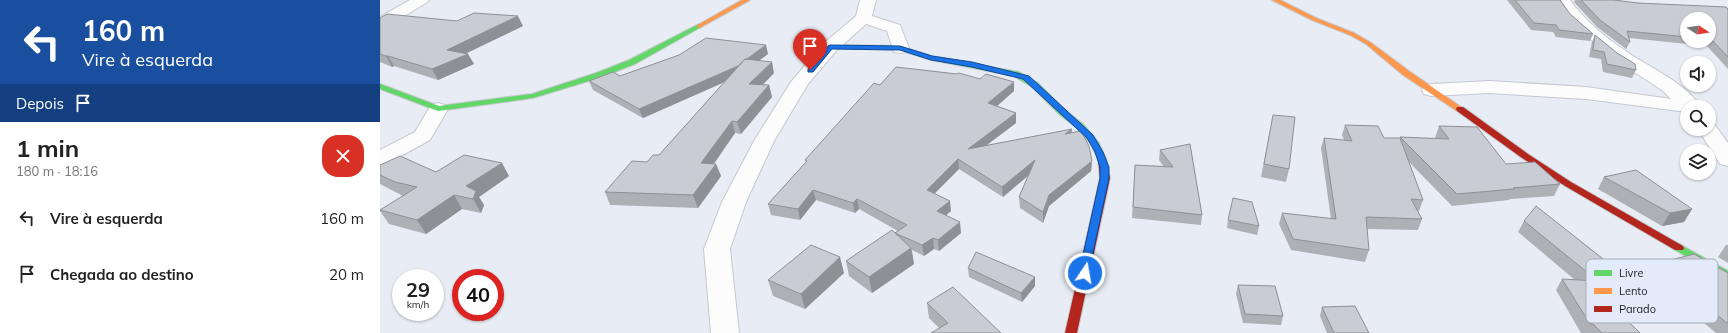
<!DOCTYPE html>
<html lang="pt">
<head>
<meta charset="utf-8">
<style>
  body { margin:0; font-family:Mulish,sans-serif; background:#f2f2f2; color:#222; height:100vh; display:flex; flex-direction:column; font-size:15px; white-space:nowrap }
  * { box-sizing:border-box; margin:0 }
  p { font-size:13px; color:#767676 }
  .icon { flex:none; width:22px; height:22px; fill:none; stroke:currentColor; stroke-width:2; stroke-linecap:round; stroke-linejoin:round }
  .map { position:relative; flex:1; overflow:hidden }
  .sheet { display:flex; flex-direction:column; background:#fff; width:380px }
  .sheet>* { flex:none }
  .top-card { background:#1a4fa0; color:#fff; overflow:hidden }
  .needle { width:26px; rotate:102deg }
  .fabs { position:absolute; left:1300px; top:12px; display:grid; gap:8px }
  .fabs a { display:grid; place-items:center; width:36px; height:36px; border-radius:50%; background:#fff; box-shadow:0 1px 3px #0004; font-size:20px }
  .speed { position:absolute; left:12px; top:269px; display:flex; gap:8px; font-size:20px; font-weight:700; text-align:center }
  .speed>* { display:grid; place-content:center; width:52px; height:52px; border-radius:50%; background:#fff; box-shadow:0 1px 3px #0004; line-height:1 }
  .speed small { font-size:10px; font-weight:400 }
  .speed .limit { border:6px solid #d22; background:#fff; color:#111 }
  .pin { position:absolute; display:grid; place-items:center; width:34px; height:34px; color:#fff; margin:-41px -17px; border-radius:50% 50% 50% 0; rotate:-45deg; box-shadow:0 0 4px #0007 }
  .pin .icon { rotate:45deg }
  .me { position:absolute; width:44px; margin:-22px; rotate:12deg; stroke-linejoin:round; filter:drop-shadow(0 0 3px #0008) }
  .turn { display:flex; align-items:center; gap:14px; height:84px; padding:0 16px; font-size:18px }
  .turn .icon { width:52px; height:52px; stroke-width:2.5 }
  .turn b { display:block; font-size:28px; line-height:34px }
  .then { display:flex; align-items:center; height:38px; padding:0 16px; background:#0003; gap:8px; font-size:15px }
  .round { display:grid; place-items:center; flex:none; width:42px; height:42px; border-radius:16px; background:#f2f2f2 }
  .summary { display:flex; align-items:center; justify-content:space-between; height:68px; padding:0 16px }
  h1 { font-size:24px; font-weight:700; line-height:30px }
  ul { padding:0; list-style:none }
  li { display:flex; align-items:center; gap:12px; height:56px; padding:0 16px }
  li div { flex:1 }
  li b { display:block; font-size:15px }
  li em { font-style:normal }
  main { display:flex; flex:1; min-height:0 }
  .map>svg:first-child { display:block }
  .lines { fill:none; stroke-linecap:round; stroke-linejoin:round }
  .street-casing { stroke:#c5c8cf; stroke-width:2 }
  .fast-casing { stroke:#c5c8cf; stroke-width:2 }
  .slow-casing { stroke:#c5c8cf; stroke-width:2 }
  .jam-casing { stroke:#c5c8cf; stroke-width:2 }
  .street { fill:#fcfcfd; fill-rule:evenodd }
  .fast { fill:#63d668; fill-rule:evenodd }
  .slow { fill:#ff974d; fill-rule:evenodd }
  .jam { fill:#b3261e; fill-rule:evenodd }
  .wall { fill:#adb0b5; fill-rule:evenodd }
  .shaded-wall { fill:#8d9094 }
  .building { fill:#c9cdd3; stroke:#8d9094 }
  .route { fill:#1a73e8; stroke:#114b97 }
  .key { fill:#e3eaf9; stroke:#a7acb8; stroke-width:1 }
  .key-label { font-size:11px; fill:#1a1d22 }
</style>
</head>
<body>
<main>
<section class="sheet">
<div class="top-card">
<div class="turn"><svg class="icon" aria-label="left" viewBox="0 0 24 24"><path d="M17 20v-9H6M10 6l-5 5 5 5"/></svg><div><b>160 m</b>Vire à esquerda</div></div>
<div class="then">Depois<svg class="icon" aria-label="arrive" viewBox="0 0 24 24"><path d="M6 21V4h12l-3 4 3 4H6"/></svg></div>
</div>
<div class="summary"><div><h1>1 min</h1><p>180 m · 18:16</p></div><a class="round" style="background:#d93025;color:#fff"><svg class="icon" aria-label="close" viewBox="0 0 24 24"><path d="M6 6l12 12M18 6L6 18"/></svg></a></div>
<ul>
<li><svg class="icon" aria-label="left" viewBox="0 0 24 24"><path d="M17 20v-9H6M10 6l-5 5 5 5"/></svg><div><b>Vire à esquerda</b></div><em>160 m</em></li>
<li><svg class="icon" aria-label="arrive" viewBox="0 0 24 24"><path d="M6 21V4h12l-3 4 3 4H6"/></svg><div><b>Chegada ao destino</b></div><em>20 m</em></li>
</ul>
</section>
<div class="map">
<svg width="1348" height="333" viewBox="0 0 1348 333">
  <rect width="100%" height="100%" fill="#e8ecf4"/>
  <g class="lines">
    <g class="street-casing">
      <g id="street">
        <polygon points="30,0 49,0 46,3 6,27 0,29 0,17"/>
        <polygon points="480,0 496,0 492,16 520,25 529,48 526,52 520,53 514,52 507,31 486,24 456,51 428,84 394,141 366,202 350,249 359,333 331,333 324,249 342,202 374,141 411,82 444,43 476,16"/>
        <path d="M1174 0H1190C1204 20 1226 38 1247 52 1272 69 1303 81 1321 107H1307V112L1206 99 1110 93 1051 96 1044 94 1042 90 1044 86 1051 84 1110 81 1206 87 1291 99 1282 90 1234 59 1188 20Z"/>
        <polygon points="58,103 65,105 68,109 50,140 8,163 0,164 0,150 35,132 51,105"/>
        <polygon points="1329,123 1335,125 1348,143 1348,166 1340,164 1318,129 1329,129"/>
      </g>
    </g>
    <g class="fast-casing">
      <g id="fast">
        <polygon points="319,24 322,26 321,27 255,64 222,77 153,98 58,111 0,89 0,84 59,106 152,94 216,73 249,60"/>
        <polygon points="450,45 520,46 552,56 639,72 658,83 686,111 703,124 719,143 726,159 725,161 719,161 711,144 697,128 680,115 652,87 634,76 551,60 519,50 448,48 446,47"/>
        <polygon points="1299,244 1348,271 1348,280 1295,250 1294,248 1295,246"/>
      </g>
    </g>
    <g class="slow-casing">
      <g id="slow">
        <polygon points="362,0 370,0 321,27 319,28 316,26"/>
        <polygon points="892,0 900,0 936,18 974,33 990,42 1029,71 1084,109 1080,111 1077,111 1023,75 986,44 970,35 932,20"/>
      </g>
    </g>
    <g class="jam-casing">
      <g id="jam">
        <polygon points="1077,107 1083,107 1148,154 1191,182 1303,246 1304,248 1303,250 1295,250 1185,186 1142,158 1077,111 1076,109"/>
        <polygon points="722,156 726,159 730,178 697,333 685,333 720,178 718,159"/>
      </g>
    </g>
    <use href="#street" class="street"/>
    <use href="#fast" class="fast"/>
    <use href="#slow" class="slow"/>
    <use href="#jam" class="jam"/>
  </g>
  <g class="wall">
    <polygon points="1127,0 1180,0 1190,14 1213,34 1210,41 1176,37 1173,32 1151,30"/>
    <path d="M1195 0H1234L1258 3 1348 9V69L1327 46 1249 38 1250 42 1246 49 1217 27 1194 2ZM1307 19H1329V41H1307Z"/>
    <polygon points="0,18 77,21 143,26 87,53 94,64 58,80 14,66 12,67 0,62"/>
    <polygon points="1215,35 1256,70 1252,78 1223,72 1221,59 1209,57 1212,42"/>
    <polygon points="388,54 379,60 394,73 382,85 389,85 392,97 361,134 355,133 334,164 336,164 341,176 318,208 230,205 225,192 267,162 279,155 345,82 263,118 213,90 209,81 240,76"/>
    <polygon points="600,79 634,82 634,91 617,106 636,113 636,123 607,145 691,133 712,161 711,171 669,206 663,223 640,208 639,197 648,175 623,197 579,169 555,193 571,211 566,215 581,233 559,251 554,249 544,256 532,250 534,264 492,293 469,276 466,261 515,233 518,231 479,209 475,213 436,200 420,220 391,215 388,204 426,162 425,160 500,85"/>
    <polygon points="893,115 909,169 906,182 881,177"/>
    <polygon points="965,125 1004,138 1020,139 1020,137 1056,139 1055,138 1059,126 1126,164 1180,184 1174,196 1130,199 1129,200 1072,206 1028,161 1043,200 1039,211 1038,211 1042,219 1038,230 987,229 989,250 985,262 911,250 899,224 902,213 951,219 941,148 944,138 964,140 962,135"/>
    <polygon points="810,144 822,215 821,225 752,218 755,165 784,167 779,160 780,150"/>
    <polygon points="0,165 56,172 129,176 99,197 104,205 101,213 82,209 46,234 9,224 0,211 0,210 23,196 0,184"/>
    <polygon points="1224,177 1312,209 1304,222 1282,226 1218,189"/>
    <polygon points="848,220 879,226 877,235 847,228"/>
    <polygon points="1144,221 1241,273 1348,273 1348,333 1336,333 1298,301 1237,310 1260,333 1201,333 1176,290 1182,279 1195,280 1138,232"/>
    <polygon points="1346,245 1348,245 1348,263 1338,257"/>
    <polygon points="588,268 655,277 655,286 642,302 589,277"/>
    <polygon points="464,273 425,309 393,296 388,280"/>
    <polygon points="858,285 903,316 901,325 863,323 856,294"/>
    <polygon points="547,303 621,333 559,328 549,318"/>
    <polygon points="942,307 989,333 947,333 940,316"/>
  </g>
  <g class="shaded-wall">
    <polygon points="138,16 143,26 72,60 67,50"/>
    <polygon points="386,45 388,54 360,75 263,118 259,109"/>
    <polygon points="88,54 94,64 58,80 52,69"/>
    <polygon points="6,56 8,56 14,66 12,67"/>
    <polygon points="392,62 394,73 372,96 369,84"/>
    <polygon points="634,82 634,91 609,113 608,103"/>
    <polygon points="389,85 392,97 361,134 357,122"/>
    <polygon points="636,113 636,123 588,159 588,149"/>
    <polygon points="352,121 355,133 325,176 321,163"/>
    <polygon points="692,129 691,138 685,134"/>
    <polygon points="578,159 579,169 548,200 547,190"/>
    <polygon points="655,160 655,170 623,197 622,187"/>
    <polygon points="712,161 711,171 669,206 663,223 663,212 669,195"/>
    <polygon points="122,163 129,176 99,197 104,205 101,213 86,186"/>
    <polygon points="336,164 341,176 318,208 313,195"/>
    <polygon points="433,190 436,200 420,220 418,209"/>
    <polygon points="74,195 82,209 46,234 37,220"/>
    <polygon points="477,199 479,209 475,213 473,203"/>
    <polygon points="570,201 571,211 558,222 557,211"/>
    <polygon points="1312,209 1304,222 1282,226 1290,213"/>
    <polygon points="580,222 581,233 559,251 558,240"/>
    <polygon points="553,238 554,249 544,256 542,245"/>
    <polygon points="531,248 534,264 492,293 489,277"/>
    <polygon points="460,257 464,273 425,309 421,294"/>
    <polygon points="655,277 655,286 642,302 641,293"/>
  </g>
  <g class="building">
    <polygon points="1135,0 1180,0 1190,14 1213,34 1179,30 1176,25 1154,23"/>
    <polygon points="1201,0 1234,0 1258,3 1346,7 1348,9 1348,57 1331,39 1329,39 1329,19 1307,19 1307,37 1247,31 1250,42 1220,20"/>
    <polygon points="94,13 138,16 67,50 88,54 52,69 8,56 6,56 0,54 0,18 7,14 77,21"/>
    <polygon points="1215,35 1237,53 1255,64 1256,70 1227,64 1224,52 1213,50"/>
    <polygon points="326,38 386,45 367,59 365,59 358,66 259,109 209,81 233,72 240,76 299,55"/>
    <polygon points="365,59 392,62 369,84 389,85 357,122 352,121 321,163 336,164 313,195 225,192 252,161 267,162 273,155 279,155"/>
    <polygon points="516,67 577,74 579,73 600,79 606,74 634,82 608,103 636,113 588,149 692,129 685,134 701,131 709,146 712,161 669,195 663,212 639,197 655,160 622,187 578,159 547,190 570,201 557,211 580,222 558,240 553,238 542,245 515,233 527,225 477,199 473,203 433,190 418,209 388,204 427,161 425,160 443,140 494,83 500,85"/>
    <polygon points="893,115 915,117 909,169 884,164"/>
    <polygon points="965,125 998,126 1004,138 1020,138 1043,200 1031,199 1042,219 986,217 989,250 913,239 902,213 956,219 944,138 972,141"/>
    <polygon points="1059,126 1097,127 1126,164 1155,162 1180,184 1133,188 1134,189 1077,194 1020,137 1069,139"/>
    <polygon points="810,144 822,215 753,207 755,165 793,167 780,150"/>
    <polygon points="84,155 122,163 86,186 96,191 93,199 74,195 37,220 0,210 37,187 15,182 0,175 0,165 20,156 56,172"/>
    <polygon points="1256,170 1312,209 1290,213 1224,177"/>
    <polygon points="853,198 872,202 879,226 848,220"/>
    <polygon points="1156,206 1241,273 1314,254 1348,273 1348,323 1347,323 1306,290 1227,301 1260,333 1222,333 1213,324 1210,324 1182,279 1218,281 1144,221"/>
    <polygon points="512,230 531,248 489,277 466,261"/>
    <polygon points="431,245 460,257 421,294 388,280"/>
    <polygon points="596,252 655,277 641,293 588,268"/>
    <polygon points="858,285 895,286 903,316 865,314"/>
    <polygon points="573,287 621,333 551,333 568,323 547,303"/>
    <polygon points="975,306 989,333 954,333 942,307"/>
  </g>
  <polygon class="route" points="450,45 520,46 552,56 592,62 649,76 713,135 723,152 729,167 729,178 708,276 701,276 699,273 720,178 720,167 715,152 707,138 643,79 592,67 551,60 520,50 452,49 433,72 428,72 428,69 448,46"/>
  <rect x="1206" y="259" width="132" height="64" rx="6" class="key"/>
  <rect x="1214" y="270" width="18" height="6" fill="#63d668"/>
  <rect x="1214" y="288" width="18" height="6" fill="#ff974d"/>
  <rect x="1214" y="306" width="18" height="6" fill="#b3261e"/>
  <g class="key-label">
    <text x="1239" y="277">Livre</text>
    <text x="1239" y="295">Lento</text>
    <text x="1239" y="313">Parado</text>
  </g>
</svg>
<div class="fabs">
<a><svg class="needle" viewBox="-14 -14 28 28"><path d="M0-13l5 13h-10z" fill="#e53935"/><path d="M0 13l5-13h-10z" fill="#767676"/></svg></a>
<a><svg class="icon" aria-label="sound" viewBox="0 0 24 24"><path d="M4 9h4l5-4v14l-5-4H4zM17 9q2 3 0 6"/></svg></a>
<a><svg class="icon" aria-label="search" viewBox="0 0 24 24"><circle cx="10" cy="10" r="6"/><path d="M15 15l6 6"/></svg></a>
<a><svg class="icon" aria-label="layers" viewBox="0 0 24 24"><path d="M12 4l9 5-9 5-9-5zM3 14l9 5 9-5"/></svg></a>
</div>
<div class="speed"><div>29<small>km/h</small></div><div class="limit">40</div></div>
<div class="pin" style="left:430px;top:70px;background:#d93025"><svg class="icon" aria-label="arrive" viewBox="0 0 24 24"><path d="M6 21V4h12l-3 4 3 4H6"/></svg></div>
<svg class="me" style="left:705px;top:273px" viewBox="-20 -20 40 40"><circle r="17" fill="#1a73e8" stroke="#fff" stroke-width="3"/><path d="M0-11L8 9 0 5-8 9z" fill="#fff"/></svg>
</div>
</main>
</body>
</html>
